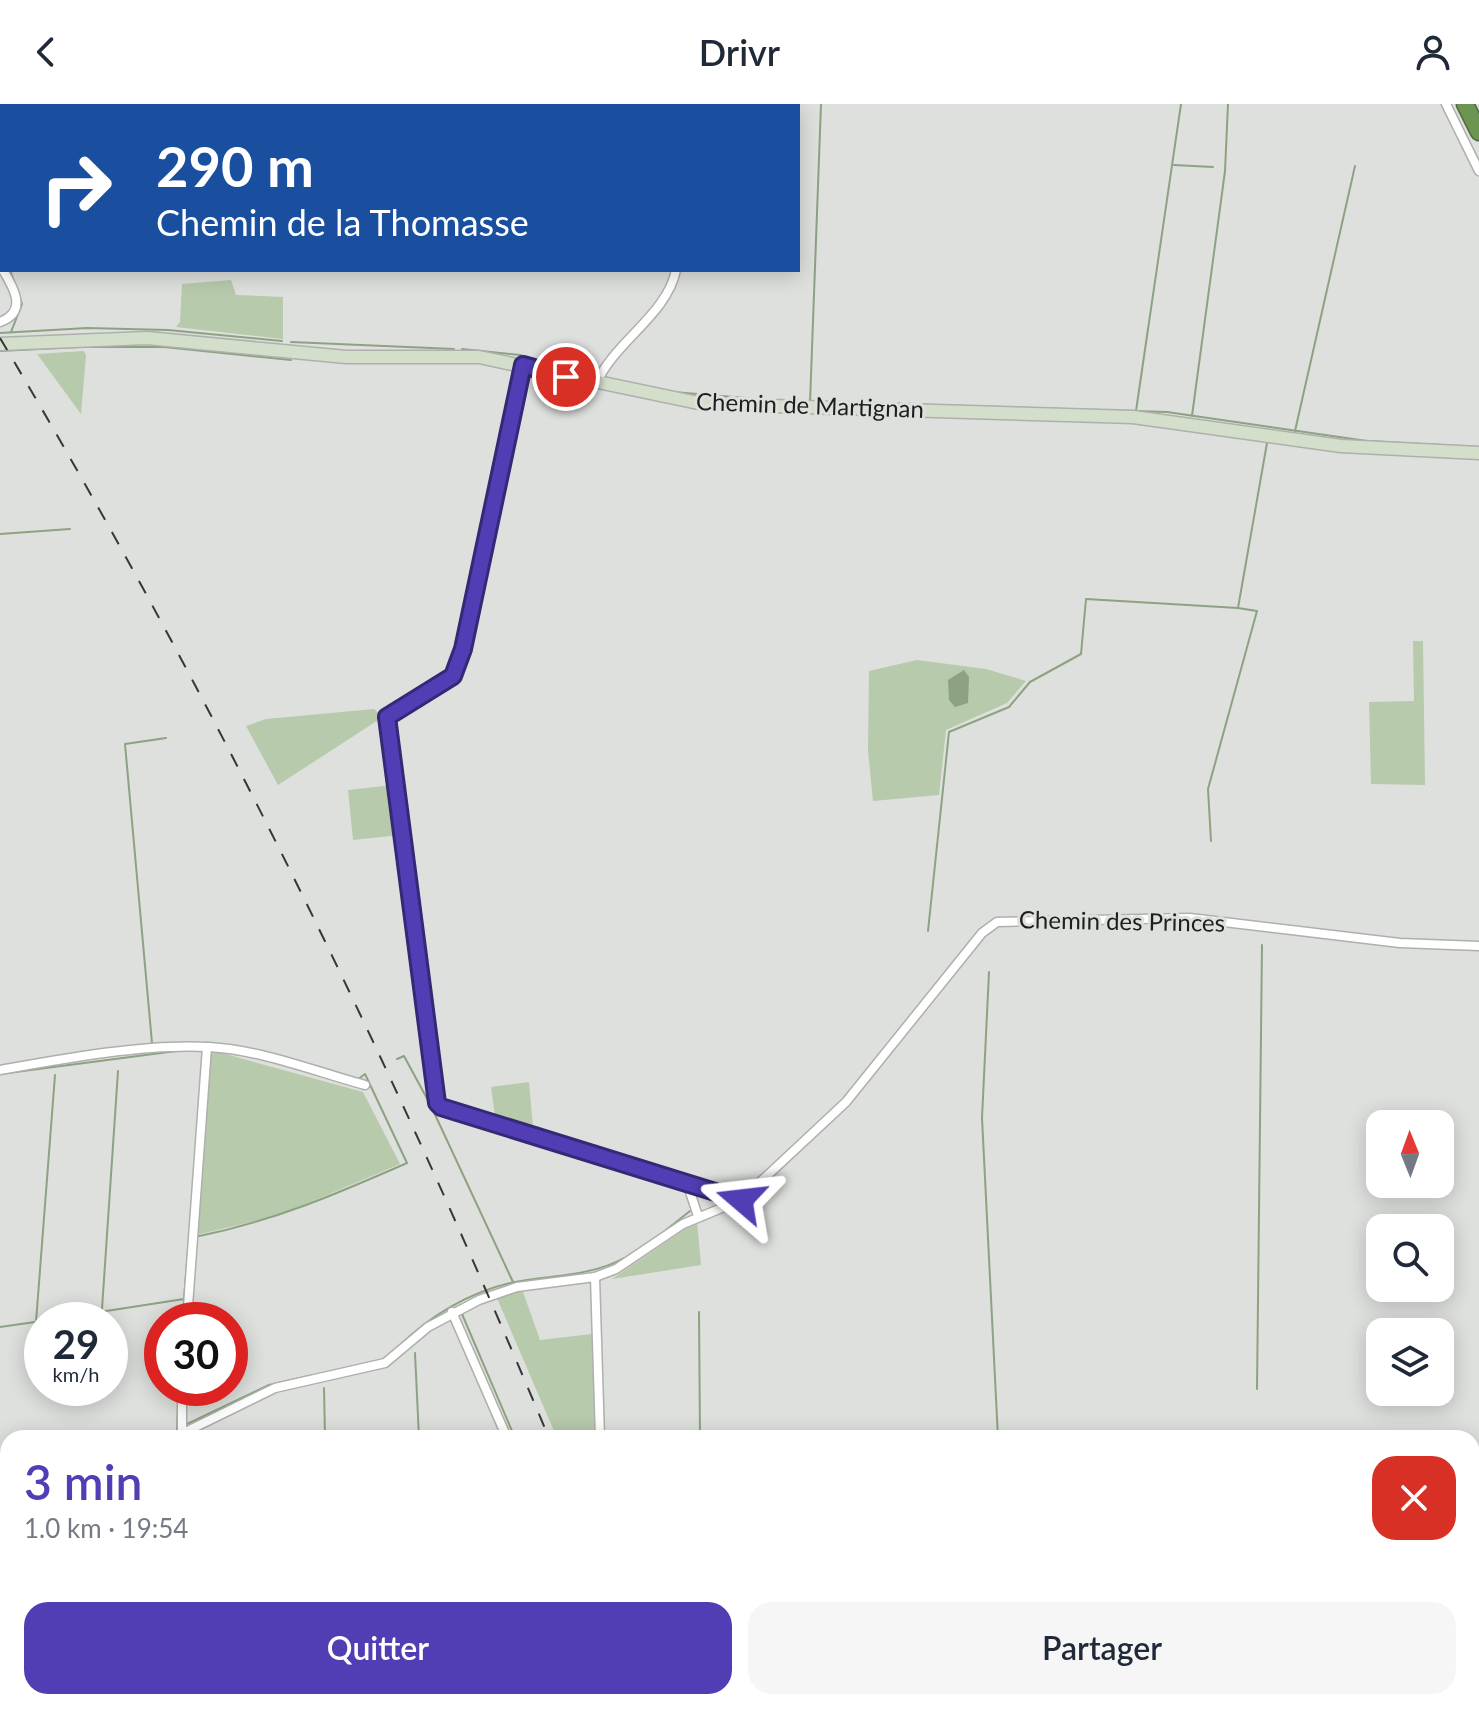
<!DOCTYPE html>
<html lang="fr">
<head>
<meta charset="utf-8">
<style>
  body { margin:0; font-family:Lato,sans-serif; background:#f6f6f7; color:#1f2937; height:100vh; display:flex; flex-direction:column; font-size:30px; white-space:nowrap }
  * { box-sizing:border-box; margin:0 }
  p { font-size:26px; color:#747a83 }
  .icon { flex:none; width:44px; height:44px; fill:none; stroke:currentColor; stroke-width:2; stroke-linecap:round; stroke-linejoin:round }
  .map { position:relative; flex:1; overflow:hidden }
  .sheet { position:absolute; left:0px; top:1326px; width:1480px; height:280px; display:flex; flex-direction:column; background:#fff; border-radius:24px 24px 0 0; box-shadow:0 4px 20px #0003 }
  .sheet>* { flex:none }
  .hud { position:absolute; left:0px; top:0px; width:800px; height:168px; box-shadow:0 4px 20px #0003; background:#1a4fa0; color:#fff; overflow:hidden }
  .needle { width:52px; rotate:359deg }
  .fabs { position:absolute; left:1366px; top:1006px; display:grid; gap:16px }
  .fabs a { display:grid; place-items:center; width:88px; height:88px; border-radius:16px; background:#fff; box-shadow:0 4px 20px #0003; font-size:40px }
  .speed { position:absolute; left:24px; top:1198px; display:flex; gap:16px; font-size:40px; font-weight:700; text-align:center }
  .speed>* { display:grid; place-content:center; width:104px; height:104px; border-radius:50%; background:#fff; box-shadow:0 4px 20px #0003; line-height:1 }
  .speed small { font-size:20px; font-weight:400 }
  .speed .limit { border:12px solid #d22; background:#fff; color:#111 }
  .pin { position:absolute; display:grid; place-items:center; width:68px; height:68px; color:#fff; margin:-34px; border:4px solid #fff; border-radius:50%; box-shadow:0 2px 8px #0007 }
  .me { position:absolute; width:88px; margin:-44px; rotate:287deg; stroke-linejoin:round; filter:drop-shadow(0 0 6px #0008) }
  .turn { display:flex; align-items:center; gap:28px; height:168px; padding:0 24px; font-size:36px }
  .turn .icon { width:104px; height:104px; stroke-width:2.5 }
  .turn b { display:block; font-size:56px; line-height:68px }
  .round { display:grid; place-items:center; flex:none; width:84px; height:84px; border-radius:24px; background:#f6f6f7 }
  .summary { display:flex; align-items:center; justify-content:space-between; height:136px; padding:0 24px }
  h1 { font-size:48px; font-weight:600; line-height:60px; color:#513eb5 }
  .primary-button { display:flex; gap:16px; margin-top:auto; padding:16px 24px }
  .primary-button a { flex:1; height:92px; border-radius:24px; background:#513eb5; color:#fff; font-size:32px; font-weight:600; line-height:92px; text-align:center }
  .primary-button a+a { background:#f6f6f7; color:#1f2937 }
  header { display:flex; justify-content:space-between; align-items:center; height:104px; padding:0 24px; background:#fff; font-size:36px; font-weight:600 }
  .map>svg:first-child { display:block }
  .green { fill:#b7caac }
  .water { fill:#8da282 }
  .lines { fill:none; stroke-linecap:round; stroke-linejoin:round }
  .stream { stroke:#8da282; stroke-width:2 }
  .minor-casing { stroke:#aeb0ac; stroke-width:11 }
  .secondary-casing { stroke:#aeb0ac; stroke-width:15 }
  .motorway-casing { stroke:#506b3e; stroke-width:19 }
  .minor { stroke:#fff; stroke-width:8 }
  .secondary { stroke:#d3dfca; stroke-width:12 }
  .motorway { stroke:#6b9550; stroke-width:16 }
  .rail { stroke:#363736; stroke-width:2; stroke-dasharray:14 14; stroke-linecap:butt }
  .route-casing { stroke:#352876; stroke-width:20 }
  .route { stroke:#513eb5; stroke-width:14 }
  .labels { text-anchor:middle; stroke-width:6; stroke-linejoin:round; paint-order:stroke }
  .street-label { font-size:24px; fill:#1d1e1d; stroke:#dde0dc }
</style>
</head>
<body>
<header><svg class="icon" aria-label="back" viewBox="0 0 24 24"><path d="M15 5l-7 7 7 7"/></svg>Drivr<svg class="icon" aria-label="person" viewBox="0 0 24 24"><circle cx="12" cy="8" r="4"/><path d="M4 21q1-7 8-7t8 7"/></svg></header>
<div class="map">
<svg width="1479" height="1606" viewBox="0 0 1479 1606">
  <rect width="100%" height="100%" fill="#dde0dc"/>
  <g class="green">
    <polygon points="231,176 236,191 283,193 283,235 176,223 180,218 182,180"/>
    <polygon points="84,247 86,251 81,310 37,250"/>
    <polygon points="1413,537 1423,537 1425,681 1371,680 1369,598 1414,597"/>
    <polygon points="917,556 986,565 1026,577 1007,599 946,626 939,691 873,697 868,647 869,567"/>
    <polygon points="374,605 383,613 278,681 246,622 266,615"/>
    <polygon points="393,681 400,731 353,736 348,686"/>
    <polygon points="211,946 363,988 400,1060 280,1111 196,1131"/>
    <polygon points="529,978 533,1024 495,1012 491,983"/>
    <polygon points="697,1117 701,1161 612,1175"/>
    <polygon points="522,1185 540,1236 592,1230 596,1334 557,1334 497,1194"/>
  </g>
  <polygon class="water" points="964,566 969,573 968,599 955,603 949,596 948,576"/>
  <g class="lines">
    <g class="stream">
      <polyline points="101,0 101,2"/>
      <polyline points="1174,61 1213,63"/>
      <polyline points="0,87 2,87"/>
      <polyline points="0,149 2,152"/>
      <polyline points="10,166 22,200 11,228"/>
      <polyline points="0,229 87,224 168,226 282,237"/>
      <polyline points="291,238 454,245"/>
      <polyline points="85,243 164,243 291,256"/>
      <polyline points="462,245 520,251 578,268"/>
      <polyline points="0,247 78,243"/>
      <polyline points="673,288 770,296"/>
      <polyline points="797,297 808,297"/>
      <polyline points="839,298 1167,308 1367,337 1479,343"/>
      <polyline points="810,299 821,0"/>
      <polyline points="1136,307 1181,0"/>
      <polyline points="1192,312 1225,67 1228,0"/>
      <polyline points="1295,327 1355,62"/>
      <polyline points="0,430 70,425"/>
      <polyline points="1211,737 1208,685 1257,507 1238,504 1267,339"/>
      <polyline points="928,827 949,628 1009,603 1030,578 1081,550 1086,495 1238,504"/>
      <polyline points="989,868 982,1014 998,1334"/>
      <polyline points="152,939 125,640 166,634"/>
      <polyline points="202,939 216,940"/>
      <polyline points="397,955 404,952 431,1002 513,1178"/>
      <polyline points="0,962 9,960"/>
      <polyline points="0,970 184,946"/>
      <polyline points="666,1126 690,1107"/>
      <path d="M195 1133C274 1117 334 1091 407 1059L365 970 357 976"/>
      <polyline points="102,1205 118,967"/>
      <polyline points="699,1208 700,1334"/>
      <polyline points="462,1210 515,1334"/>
      <polyline points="48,1216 184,1195 189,1135"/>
      <polyline points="36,1218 55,971"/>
      <polyline points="0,1223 42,1217"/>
      <path d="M397 1244C429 1212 471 1187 515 1178 552 1171 592 1172 624 1154"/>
      <polyline points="415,1249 419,1334"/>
      <polyline points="324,1284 325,1334"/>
      <polyline points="1257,1285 1262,841"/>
      <polyline points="185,1321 269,1281 313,1271"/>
      <polyline points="167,1334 177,1326 178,1301"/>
      <polyline points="0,1464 7,1463"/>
      <polyline points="1472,1513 1479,1512"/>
      <polyline points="154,1598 159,1606"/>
      <polyline points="329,1598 329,1606"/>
      <polyline points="430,1598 430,1606"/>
      <polyline points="234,1603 234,1606"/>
      <polyline points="198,1606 217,1598"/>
      <polyline points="769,1606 769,1598"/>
      <polyline points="830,1606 831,1598"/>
      <polyline points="899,1606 902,1598"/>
      <polyline points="954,1606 957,1598"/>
      <polyline points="1068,1606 1070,1598"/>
      <polyline points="1383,1606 1383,1598"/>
      <polyline points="1447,1606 1448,1598"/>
    </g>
    <g class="minor-casing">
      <g id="minor">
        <polyline points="1446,0 1479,67"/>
        <polyline points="655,2 656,0"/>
        <path d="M0 218C28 208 14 184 3 166"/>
        <polyline points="523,261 463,545 453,572 387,613 437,999 441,1003 740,1096"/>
        <path d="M596 280C614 238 667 211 676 166"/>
        <path d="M0 966C61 955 147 939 209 943 261 946 314 967 365 981"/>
        <polyline points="687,1079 698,1112"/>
        <polyline points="595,1173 600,1334"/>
        <polyline points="452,1208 507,1334"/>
        <polyline points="187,1216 207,943"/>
        <polyline points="182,1284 182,1327"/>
        <polyline points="173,1334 275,1284 385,1259 428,1223 479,1196 517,1183 595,1173 616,1165 683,1120 741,1096 846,998 982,829 997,818 1190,814 1400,839 1479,842"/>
        <polyline points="0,1468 8,1467"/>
        <polyline points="527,1598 528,1606"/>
        <polyline points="686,1598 689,1606"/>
      </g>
    </g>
    <g class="secondary-casing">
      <polyline id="secondary" points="0,240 147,234 346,253 479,253 703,300 1133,313 1341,342 1479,349"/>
    </g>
    <g class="motorway-casing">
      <polyline id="motorway" points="1465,0 1479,28"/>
    </g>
    <use href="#minor" class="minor"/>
    <use href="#secondary" class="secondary"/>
    <use href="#motorway" class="motorway"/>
    <g class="rail">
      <path d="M0 234C210 586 391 956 549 1334"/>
      <polyline points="647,1598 650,1606"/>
    </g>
  </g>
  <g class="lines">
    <g class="route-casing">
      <polyline id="route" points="566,273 523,261 463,545 453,572 387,613 437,999 441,1003 741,1096"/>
    </g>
    <use href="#route" class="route"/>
  </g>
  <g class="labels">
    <g class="street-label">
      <text transform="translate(810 302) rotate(2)" y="8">Chemin de Martignan</text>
      <text transform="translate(1122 818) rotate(1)" y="8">Chemin des Princes</text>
    </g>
  </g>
</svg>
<div class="fabs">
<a><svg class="needle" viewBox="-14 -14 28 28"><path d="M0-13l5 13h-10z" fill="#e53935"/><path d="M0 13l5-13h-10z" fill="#747a83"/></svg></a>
<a><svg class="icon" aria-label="search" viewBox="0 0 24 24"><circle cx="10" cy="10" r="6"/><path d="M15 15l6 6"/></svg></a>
<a><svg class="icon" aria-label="layers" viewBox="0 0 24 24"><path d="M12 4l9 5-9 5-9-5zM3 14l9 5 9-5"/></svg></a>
</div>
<div class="speed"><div>29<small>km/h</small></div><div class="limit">30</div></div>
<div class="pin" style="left:566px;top:273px;background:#d93025"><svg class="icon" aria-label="arrive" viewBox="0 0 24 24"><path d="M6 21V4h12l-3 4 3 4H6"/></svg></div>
<svg class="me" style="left:741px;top:1096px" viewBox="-20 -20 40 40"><path d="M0-17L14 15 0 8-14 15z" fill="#513eb5" stroke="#fff" stroke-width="4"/></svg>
<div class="hud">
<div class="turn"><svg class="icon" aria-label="right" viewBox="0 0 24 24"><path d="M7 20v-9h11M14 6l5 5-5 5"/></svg><div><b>290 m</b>Chemin de la Thomasse</div></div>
</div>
<section class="sheet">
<div class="summary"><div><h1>3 min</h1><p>1.0 km · 19:54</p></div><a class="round" style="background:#d93025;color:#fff"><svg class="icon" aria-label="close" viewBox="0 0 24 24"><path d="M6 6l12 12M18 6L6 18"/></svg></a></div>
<div class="primary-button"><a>Quitter</a><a>Partager</a></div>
</section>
</div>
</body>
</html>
